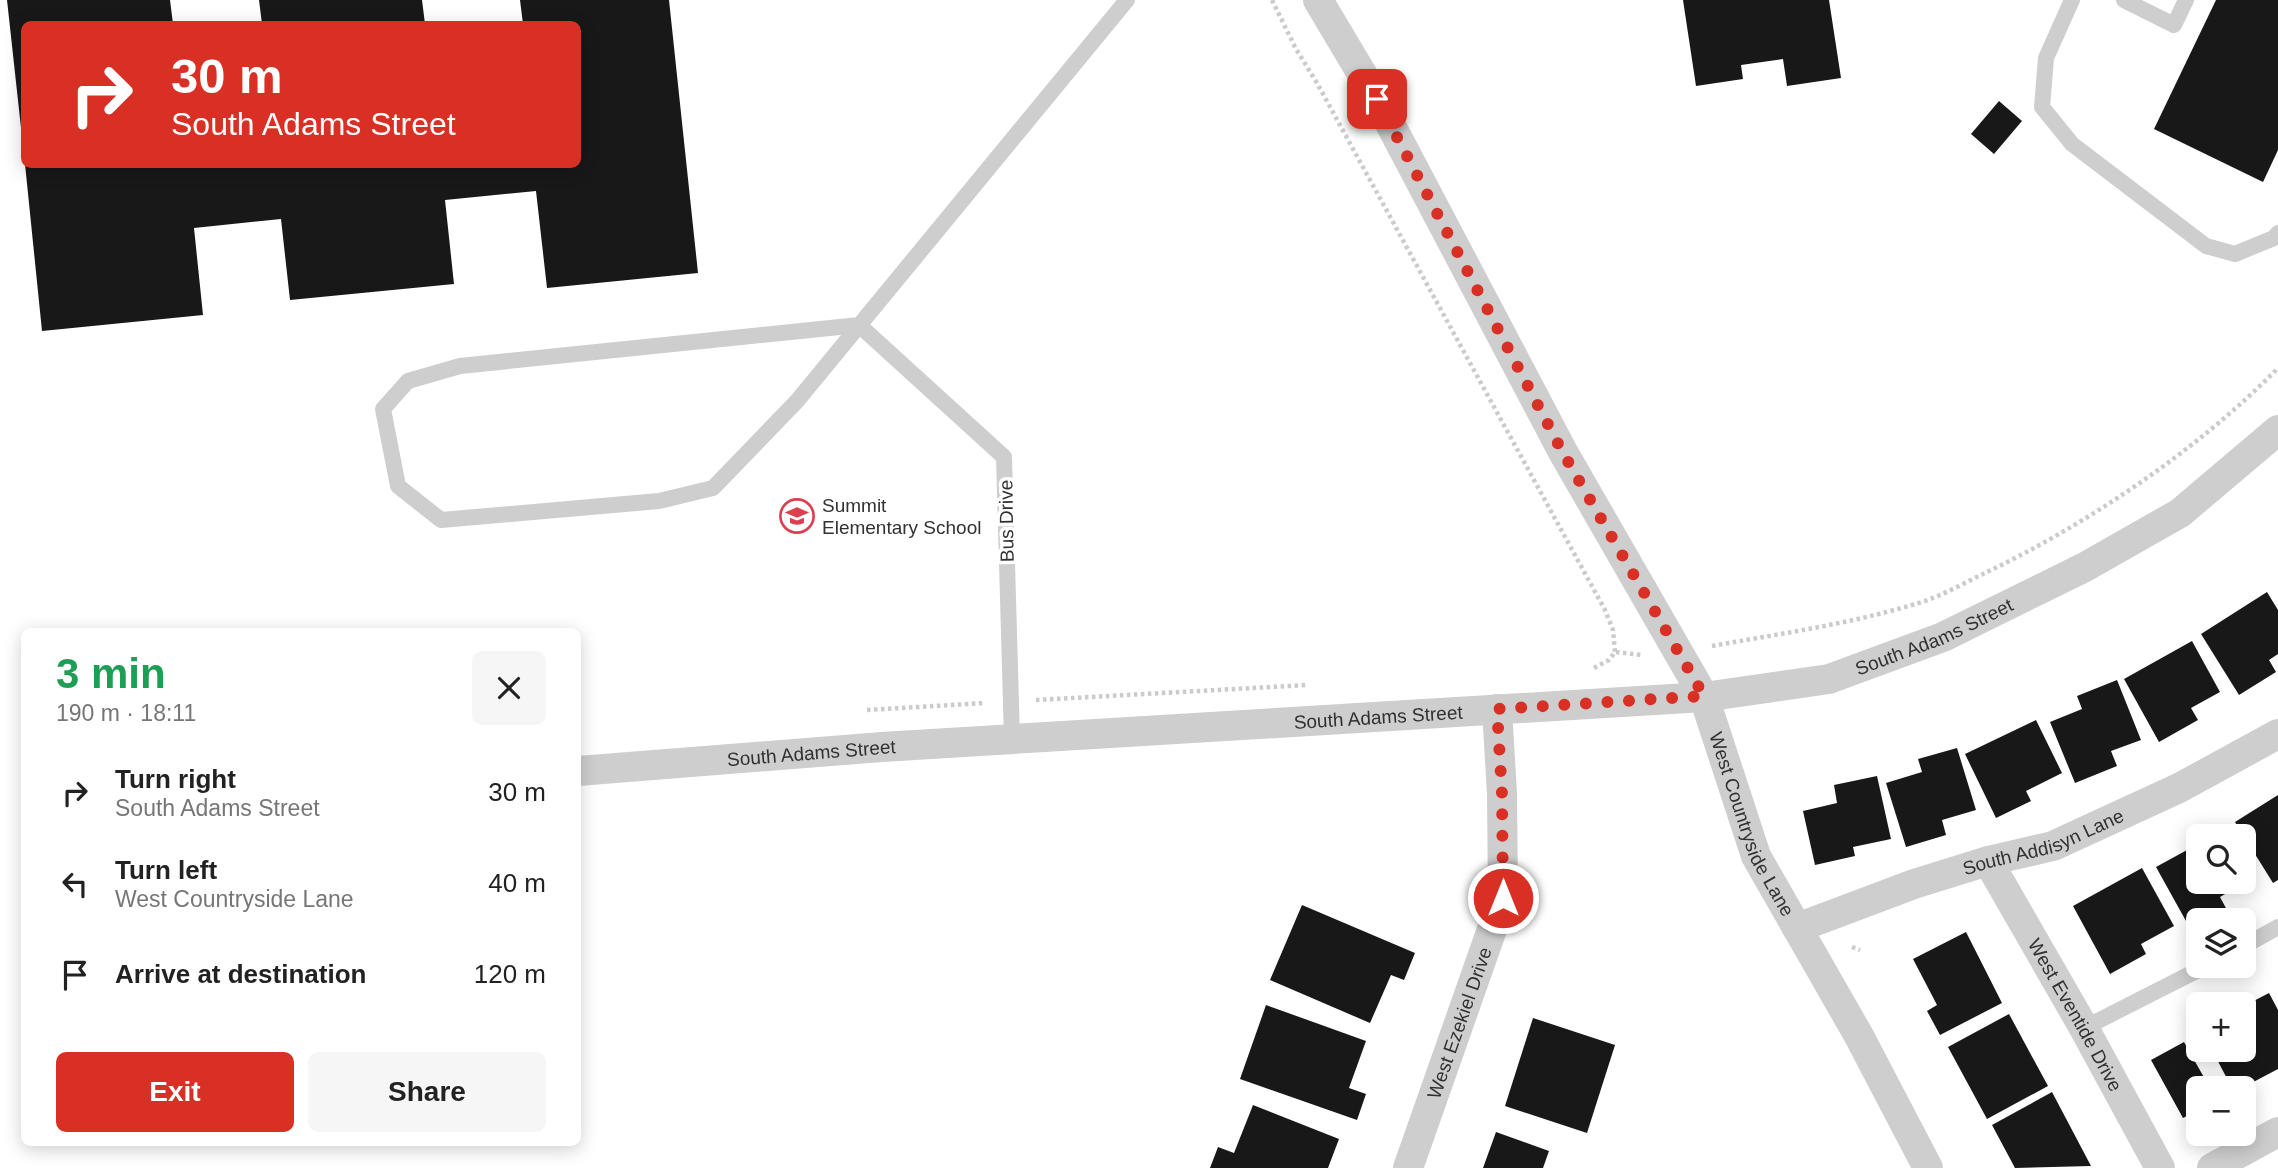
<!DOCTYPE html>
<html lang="en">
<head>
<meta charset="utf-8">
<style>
  body { margin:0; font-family:Helvetica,sans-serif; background:#f6f6f6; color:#222; height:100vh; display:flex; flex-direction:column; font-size:26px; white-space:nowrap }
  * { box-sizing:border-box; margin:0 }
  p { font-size:23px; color:#767676 }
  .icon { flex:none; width:38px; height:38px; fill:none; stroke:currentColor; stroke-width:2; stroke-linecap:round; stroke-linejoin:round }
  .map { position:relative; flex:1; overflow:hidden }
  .side { position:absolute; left:21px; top:628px; width:560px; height:518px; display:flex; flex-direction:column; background:#fff; border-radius:10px; box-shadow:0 4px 18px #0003 }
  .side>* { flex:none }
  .guide { position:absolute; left:21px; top:21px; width:560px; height:147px; border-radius:10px; box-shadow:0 4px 18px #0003; background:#d93025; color:#fff; overflow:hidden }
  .buttons { position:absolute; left:2186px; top:824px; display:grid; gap:14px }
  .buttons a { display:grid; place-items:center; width:70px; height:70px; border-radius:10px; background:#fff; box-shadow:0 4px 18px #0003; font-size:35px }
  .pin { position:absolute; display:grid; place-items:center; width:60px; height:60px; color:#fff; margin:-30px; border-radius:14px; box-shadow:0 4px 10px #0006 }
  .me { position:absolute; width:77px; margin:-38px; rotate:0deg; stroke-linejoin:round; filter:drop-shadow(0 0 5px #0008) }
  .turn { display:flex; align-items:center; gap:24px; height:147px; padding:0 35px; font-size:32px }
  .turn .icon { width:91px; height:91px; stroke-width:2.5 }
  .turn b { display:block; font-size:49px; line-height:60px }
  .round { display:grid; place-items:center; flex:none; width:74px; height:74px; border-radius:10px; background:#f6f6f6 }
  .summary { display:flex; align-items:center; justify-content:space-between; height:119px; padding:0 35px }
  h1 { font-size:42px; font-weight:800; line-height:52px; color:#1e9e55 }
  .primary-button { display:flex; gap:14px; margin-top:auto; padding:14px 35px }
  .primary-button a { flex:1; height:80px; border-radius:10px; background:#d93025; color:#fff; font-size:28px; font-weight:800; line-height:80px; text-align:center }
  .primary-button a+a { background:#f6f6f6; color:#222 }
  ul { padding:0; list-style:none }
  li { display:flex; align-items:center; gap:21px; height:91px; padding:0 35px }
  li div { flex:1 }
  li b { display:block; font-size:26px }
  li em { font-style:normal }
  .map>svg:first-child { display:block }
  .building { fill:#181818 }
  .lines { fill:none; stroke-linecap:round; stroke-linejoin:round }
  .path { stroke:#cbcbcb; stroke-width:4.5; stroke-dasharray:3.5 3.5; stroke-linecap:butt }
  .service { stroke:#cecece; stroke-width:16 }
  .minor { stroke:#cecece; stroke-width:30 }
  .route { stroke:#d93025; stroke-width:12; stroke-dasharray:0 21.6 }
  .labels { text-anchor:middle; stroke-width:7; stroke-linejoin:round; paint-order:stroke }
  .poi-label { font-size:19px; fill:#313131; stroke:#fff; text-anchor:start }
  .street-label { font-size:19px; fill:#313131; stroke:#fff }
</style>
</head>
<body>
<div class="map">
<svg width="2278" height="1168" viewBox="0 0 2278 1168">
  <rect width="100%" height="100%" fill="#fff"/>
  <g class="building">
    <polygon points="7,0 170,0 173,24 24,24 24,146 23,146"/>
    <polygon points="259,0 422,0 425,24 262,24"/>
    <polygon points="520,0 669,0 698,273 547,288 536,191 445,200 454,284 290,300 281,219 194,228 203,315 42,331 25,164 578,164 578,24 523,24"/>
    <polygon points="1683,0 1829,0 1841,78 1787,86 1783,59 1741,65 1743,79 1696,86"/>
    <polygon points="2216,0 2278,0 2278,150 2263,182 2154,129"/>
    <polygon points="1999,101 2022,121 1994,154 1971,134"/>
    <polygon points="2267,592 2278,610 2278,654 2269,660 2276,672 2239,695 2201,634"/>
    <polygon points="2192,641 2220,692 2191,708 2198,720 2159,742 2124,679"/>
    <polygon points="2117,680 2141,740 2111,751 2117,766 2075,783 2050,722 2082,709 2077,696"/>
    <polygon points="2036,720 2062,773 2026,791 2031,801 1996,818 1965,754"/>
    <polygon points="1957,748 1976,810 1942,820 1946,835 1906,847 1886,783 1922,772 1918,759"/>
    <polygon points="1877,776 1891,839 1853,847 1855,856 1815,865 1803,811 1837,803 1834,785"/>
    <polygon points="2278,795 2278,880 2273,883 2235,822"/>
    <polygon points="2224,829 2228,836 2211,836"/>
    <polygon points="2198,844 2198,882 2244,882 2244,865 2251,879 2220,897 2227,910 2208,920 2198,920 2198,926 2191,930 2156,867"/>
    <polygon points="2142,868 2174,926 2141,944 2146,954 2110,974 2073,906"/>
    <polygon points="1302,905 1415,953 1404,980 1391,975 1370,1023 1270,980"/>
    <polygon points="1966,932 2002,1003 1940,1035 1927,1011 1937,1005 1913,959"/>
    <polygon points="2269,993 2278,1010 2278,1069 2242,1088 2232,1088 2212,1050 2244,1050 2244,1006"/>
    <polygon points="1266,1005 1366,1041 1349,1088 1366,1094 1357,1120 1240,1079"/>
    <polygon points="2009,1014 2048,1086 1987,1119 1948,1047"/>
    <polygon points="1533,1018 1615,1045 1587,1133 1505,1106"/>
    <polygon points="2184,1042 2210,1088 2198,1088 2198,1110 2183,1118 2151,1060"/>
    <polygon points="2052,1092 2091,1166 2015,1168 1992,1125"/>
    <polygon points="1253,1105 1339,1139 1328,1168 1210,1168 1218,1147 1234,1153"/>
    <polygon points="1496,1132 1549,1151 1543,1168 1483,1168"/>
  </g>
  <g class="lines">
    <g class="path">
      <polyline points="1272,0 1296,49 1317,83 1605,610 1613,630 1615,652"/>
      <path d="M1712 646C1784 633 1856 623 1925 601 1945 594 1964 583 1983 574 2086 525 2198 450 2278 368"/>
      <polyline points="1594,668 1609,660 1615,652 1642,655"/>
      <polyline points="1036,700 1307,685"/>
      <polyline points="867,710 985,703"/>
      <polyline points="1852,947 1860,950"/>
    </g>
    <g class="service">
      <polyline points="2072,0 2046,58 2042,107 2072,144 2206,246 2235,254 2274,238 2278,233"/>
      <polyline points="2124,0 2174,25 2186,0"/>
      <polyline points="859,325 460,366 408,381 383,409 398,486 441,520 659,501 713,488 797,401 1127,0"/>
      <polyline points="859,325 1004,457 1012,739"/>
      <polyline points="2244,946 2278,927"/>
      <polyline points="2084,1028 2206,966"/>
    </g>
    <g class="minor">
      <path id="s1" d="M1318 0 1377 99 1563 452 1704 697 1756 856 1859 1036 1928 1168"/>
      <path id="s2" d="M578 771 882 747 1704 697 1829 679 1943 637 2085 567 2180 513 2278 430"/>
      <path id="s3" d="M1988 861 2084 1028 2160 1168"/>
      <path id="s4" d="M1797 928 1914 884 1988 861 2053 846 2179 788 2278 734"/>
      <path id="s5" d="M1408 1168 1503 898 1502 794 1497 709"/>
      <polyline points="2212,1168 2278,1132"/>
    </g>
  </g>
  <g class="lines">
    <polyline class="route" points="1377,99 1563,453 1704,696 1497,709 1502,794 1503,898"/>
  </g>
  <defs>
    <g id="school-ring" transform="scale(1.75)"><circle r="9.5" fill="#fff" stroke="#dc3f4f" stroke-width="1.5"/><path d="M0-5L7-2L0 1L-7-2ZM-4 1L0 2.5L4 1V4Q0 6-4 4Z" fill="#dc3f4f"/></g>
  </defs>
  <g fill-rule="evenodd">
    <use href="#school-ring" x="797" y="516"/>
  </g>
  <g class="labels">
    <g class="poi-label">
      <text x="822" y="512">Summit<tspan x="822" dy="22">Elementary School</tspan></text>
    </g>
    <g class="street-label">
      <text transform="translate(1006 521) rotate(-91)" y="7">Bus Drive</text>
      <text dy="7" stroke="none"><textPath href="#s2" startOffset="1368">South Adams Street</textPath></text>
      <text dy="7" stroke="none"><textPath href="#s2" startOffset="802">South Adams Street</textPath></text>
      <text dy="7" stroke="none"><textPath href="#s2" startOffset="234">South Adams Street</textPath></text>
      <text dy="7" stroke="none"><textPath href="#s1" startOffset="933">West Countryside Lane</textPath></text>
      <text dy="7" stroke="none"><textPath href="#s4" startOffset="261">South Addisyn Lane</textPath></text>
      <text dy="7" stroke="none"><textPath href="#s3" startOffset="177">West Eventide Drive</textPath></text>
      <text dy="7" stroke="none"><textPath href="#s5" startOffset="154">West Ezekiel Drive</textPath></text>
    </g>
  </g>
</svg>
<div class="buttons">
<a><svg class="icon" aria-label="search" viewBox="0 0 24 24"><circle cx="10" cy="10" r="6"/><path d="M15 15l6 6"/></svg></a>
<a><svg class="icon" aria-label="layers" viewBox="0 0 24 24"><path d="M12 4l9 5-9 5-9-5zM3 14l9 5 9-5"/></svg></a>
<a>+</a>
<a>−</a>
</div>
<div class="pin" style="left:1377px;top:99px;background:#d93025"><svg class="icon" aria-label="arrive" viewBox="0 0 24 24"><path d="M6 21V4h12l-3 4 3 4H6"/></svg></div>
<svg class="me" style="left:1503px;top:898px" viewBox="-20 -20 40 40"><circle r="17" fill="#d93025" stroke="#fff" stroke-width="3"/><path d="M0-11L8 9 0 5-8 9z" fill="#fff"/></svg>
<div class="guide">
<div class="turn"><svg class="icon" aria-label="right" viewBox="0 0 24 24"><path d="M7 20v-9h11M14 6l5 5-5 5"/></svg><div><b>30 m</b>South Adams Street</div></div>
</div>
<section class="side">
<div class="summary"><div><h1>3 min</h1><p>190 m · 18:11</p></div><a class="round"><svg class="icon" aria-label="close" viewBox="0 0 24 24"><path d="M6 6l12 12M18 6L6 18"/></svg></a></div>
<ul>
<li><svg class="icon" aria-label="right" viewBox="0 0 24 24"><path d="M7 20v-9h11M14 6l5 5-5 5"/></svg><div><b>Turn right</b><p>South Adams Street</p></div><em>30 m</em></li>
<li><svg class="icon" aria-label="left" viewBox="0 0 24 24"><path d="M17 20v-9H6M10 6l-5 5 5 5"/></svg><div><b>Turn left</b><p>West Countryside Lane</p></div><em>40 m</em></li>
<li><svg class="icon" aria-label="arrive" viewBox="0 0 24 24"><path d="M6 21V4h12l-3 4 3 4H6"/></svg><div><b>Arrive at destination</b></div><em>120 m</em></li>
</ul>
<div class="primary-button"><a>Exit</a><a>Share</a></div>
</section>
</div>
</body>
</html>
